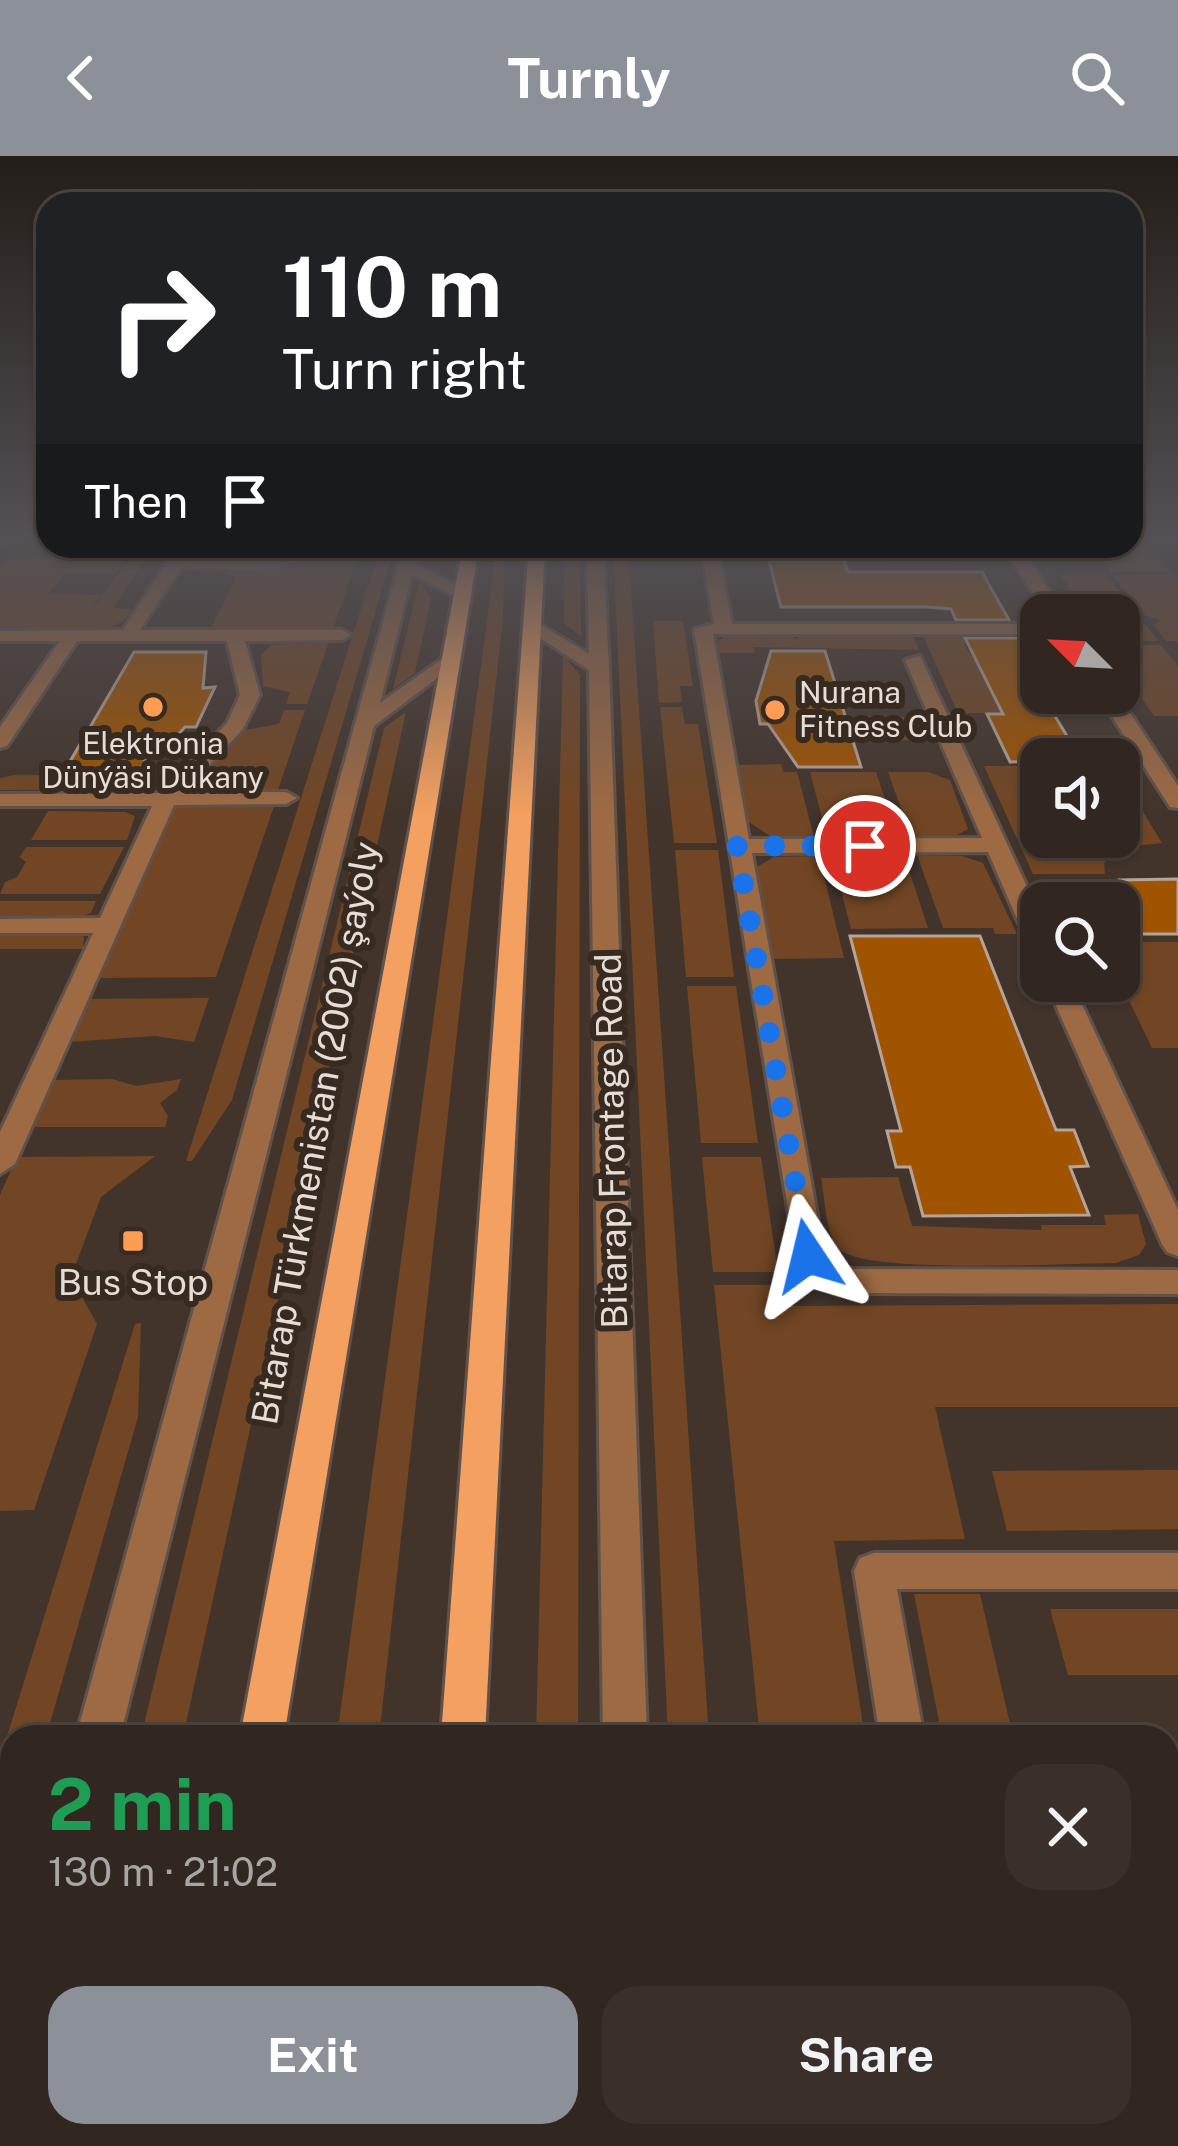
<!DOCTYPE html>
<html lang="en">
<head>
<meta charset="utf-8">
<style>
  body { margin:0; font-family:"Public Sans",sans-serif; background:#3a2f29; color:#f1f3f6; height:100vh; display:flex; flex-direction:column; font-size:45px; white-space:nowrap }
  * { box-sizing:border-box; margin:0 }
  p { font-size:39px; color:#a8a5a5 }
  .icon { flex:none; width:66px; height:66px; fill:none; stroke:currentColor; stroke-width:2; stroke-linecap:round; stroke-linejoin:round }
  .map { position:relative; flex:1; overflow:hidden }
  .details { position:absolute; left:0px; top:1569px; width:1179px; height:423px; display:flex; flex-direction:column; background:#322720; border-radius:36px 36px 0 0; box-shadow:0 3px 9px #0004,0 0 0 3px #4d443e }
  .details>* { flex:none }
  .top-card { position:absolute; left:36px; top:36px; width:1107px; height:366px; border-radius:36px; box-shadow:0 3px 9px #0004,0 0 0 3px #4d443e; background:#202124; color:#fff; overflow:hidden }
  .needle { width:78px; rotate:294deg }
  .tools { position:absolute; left:1020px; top:438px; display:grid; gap:24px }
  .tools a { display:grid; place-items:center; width:120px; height:120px; border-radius:24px; background:#322720; box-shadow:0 3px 9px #0004,0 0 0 3px #4d443e; font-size:60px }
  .pin { position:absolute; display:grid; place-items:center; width:102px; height:102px; color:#fff; margin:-51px; border:6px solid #fff; border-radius:50%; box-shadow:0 3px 12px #0007 }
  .me { position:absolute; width:132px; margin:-66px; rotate:350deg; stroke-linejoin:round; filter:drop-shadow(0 0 9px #0008) }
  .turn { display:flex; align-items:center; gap:42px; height:252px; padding:0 48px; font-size:54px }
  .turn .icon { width:156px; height:156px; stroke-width:2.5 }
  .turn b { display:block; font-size:84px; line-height:102px }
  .then { display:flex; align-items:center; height:114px; padding:0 48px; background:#0003; gap:24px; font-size:45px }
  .round { display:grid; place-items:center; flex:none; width:126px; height:126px; border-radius:36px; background:#3a2f29 }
  .headline { display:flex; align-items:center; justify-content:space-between; height:204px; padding:0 48px }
  h1 { font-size:72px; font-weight:700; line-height:90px; color:#1e9e55 }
  .cta { display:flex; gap:24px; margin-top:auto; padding:24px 48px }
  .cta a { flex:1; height:138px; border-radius:36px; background:#8c9099; color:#fff; font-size:48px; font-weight:700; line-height:138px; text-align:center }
  .cta a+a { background:#3a2f29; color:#f1f3f6 }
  header { display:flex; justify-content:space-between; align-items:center; height:156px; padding:0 48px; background:#8c9099; color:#fff; font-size:54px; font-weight:700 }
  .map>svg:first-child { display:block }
  .green { fill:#724624 }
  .building { fill:#a05300; stroke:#b4a499; stroke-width:3 }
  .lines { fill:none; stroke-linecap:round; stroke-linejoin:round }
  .minor-casing { stroke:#60524a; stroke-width:6 }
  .major-casing { stroke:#60524a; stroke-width:6 }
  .minor { fill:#9d6a44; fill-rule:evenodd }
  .major { fill:#f3a060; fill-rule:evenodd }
  .route { stroke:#1a73e8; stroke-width:21; stroke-dasharray:0 37.8 }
  .poi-dot { fill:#fc9d53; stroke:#372a21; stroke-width:4.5 }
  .labels { text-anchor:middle; stroke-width:12; stroke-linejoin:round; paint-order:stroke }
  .far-poi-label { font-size:30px; fill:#e6ddd7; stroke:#372a21; text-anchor:start }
  .street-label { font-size:36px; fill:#e6ddd7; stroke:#372a21 }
  .poi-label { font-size:36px; fill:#e6ddd7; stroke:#372a21 }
</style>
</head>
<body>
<header><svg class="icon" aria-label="back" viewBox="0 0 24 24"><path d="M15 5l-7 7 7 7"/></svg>Turnly<svg class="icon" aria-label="search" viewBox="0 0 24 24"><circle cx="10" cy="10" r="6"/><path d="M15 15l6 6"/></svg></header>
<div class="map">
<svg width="1178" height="1990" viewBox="0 0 1178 1990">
  <rect width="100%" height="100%" fill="#42342b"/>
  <g class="green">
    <polygon points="1131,378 1137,378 1170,416 1111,416 1091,390 1131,390"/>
    <polygon points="326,390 352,390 358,401 333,472 211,473 236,421 206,411 290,409"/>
    <polygon points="497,390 505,390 503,462 379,1581 337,1581"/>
    <polygon points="580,390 581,481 564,467 564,400"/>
    <polygon points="613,390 628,390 709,1581 668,1581"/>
    <polygon points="884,390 984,390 993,404 892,407"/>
    <polygon points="14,394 34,394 31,399 42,399 41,403 125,403 115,418 64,418 48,438 101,439 88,460 126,406 143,406 113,452 132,453 124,465 108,472 0,473 0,410"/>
    <polygon points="379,396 393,396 232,944 192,1005 186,1005"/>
    <polygon points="1173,418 1178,425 1178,485 1166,485 1154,469 1160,464 1145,459 1113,419"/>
    <polygon points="1060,419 1106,419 1138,459 1131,464 1146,469 1158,485 1119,485 1119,459 1089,459"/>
    <polygon points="419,426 431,442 415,517 393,533"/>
    <polygon points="653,465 683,465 693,530 680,530 682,546 659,547"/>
    <polygon points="786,478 798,483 798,478 912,478 919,494 754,491 755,497 719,497 716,486 728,479"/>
    <polygon points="922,478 1041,480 1041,500 1027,487 964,488 971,500 1041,503 1041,537 1071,537 1083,557 958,557"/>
    <polygon points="329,486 307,548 286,548 290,536 263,530 261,499 271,489"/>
    <polygon points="1119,489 1161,489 1178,510 1178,560 1154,560 1119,510"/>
    <polygon points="563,499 580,519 578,1581 536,1581"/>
    <polygon points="660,551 682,551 685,568 698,568 717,687 674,687"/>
    <polygon points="284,554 305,554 278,634 192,634 198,622 245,574 279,568"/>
    <polygon points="406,556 183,1581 141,1581 384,572"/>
    <polygon points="868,560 910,561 928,567 932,577 919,584 877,585"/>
    <polygon points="781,608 783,616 797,616 814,681 770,680 746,664 736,609"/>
    <polygon points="984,610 1041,610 1041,681 1119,681 1122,621 1162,687 1124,691 1104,707 1105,718 1033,718"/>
    <polygon points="810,616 876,616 897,680 827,681"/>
    <polygon points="888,616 928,616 950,624 968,673 957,679 911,680"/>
    <polygon points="15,619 153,619 149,626 130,634 0,634 0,622"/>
    <polygon points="175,650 274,650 216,821 98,822"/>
    <polygon points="48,655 125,656 135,660 127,684 31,684"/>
    <polygon points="26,691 124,691 100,738 0,738 5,726 17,721 26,706 20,701"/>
    <polygon points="675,694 718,694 734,821 686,821"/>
    <polygon points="904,699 928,772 851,773 832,700"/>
    <polygon points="917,699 962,700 983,707 1017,778 995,778 993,772 943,772"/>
    <polygon points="819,700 844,802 771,803 755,712 774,701"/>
    <polygon points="0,745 96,745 91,757 72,763 0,762"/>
    <polygon points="0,775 73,775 84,781 83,793 0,793"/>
    <polygon points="1119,786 1178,786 1178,892 1152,892 1119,824"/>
    <polygon points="687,830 736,830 758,987 701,987"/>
    <polygon points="209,842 194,886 155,880 69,886 88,843"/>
    <polygon points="112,923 136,930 181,923 177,934 160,947 168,960 165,971 30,971 51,924"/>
    <polygon points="155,1000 101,1041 71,1121 97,1168 34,1354 0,1355 0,1039 17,1001"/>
    <polygon points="702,1001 761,1001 778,1116 713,1116"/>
    <path d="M898 1021 912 1070 1042 1074 1041 1069H1106L1104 1059 1138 1058 1146 1088 1139 1099 1116 1107C1070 1107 864 1119 839 1093 825 1078 825 1041 821 1022Z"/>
    <polygon points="714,1129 779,1129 783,1150 1178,1148 1178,1251 935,1251 965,1383 834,1385 865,1581 760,1581"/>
    <polygon points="141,1167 138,1261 46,1581 12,1581 12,1631 0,1632 0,1603 135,1168"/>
    <polygon points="1178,1314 1178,1373 1007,1375 992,1315"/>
    <polygon points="914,1438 980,1438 1013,1581 942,1581"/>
    <polygon points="1050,1453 1178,1453 1178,1519 1068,1519"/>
  </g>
  <g class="building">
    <polygon points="769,405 844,405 848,416 982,416 1009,464 956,464 951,453 927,451 781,451"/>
    <polygon points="965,482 1020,482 1041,537 1081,603 1010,606 987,558 1003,558"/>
    <polygon points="771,495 825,495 861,611 798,611 768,568 760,568 756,545"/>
    <polygon points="134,496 206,496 203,532 215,531 196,571 185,571 166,592 151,592 140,614 65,614"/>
    <polygon points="1178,723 1178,778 1119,778 1119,724"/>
    <polygon points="850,780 980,780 1056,974 1074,974 1088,1010 1070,1011 1089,1059 923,1060 910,1011 896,1011 887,975 901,975"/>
  </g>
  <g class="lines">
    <g class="minor-casing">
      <g id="minor">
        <polygon points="0,378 14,378 0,390"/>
        <path d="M178 390H194L187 401H284L302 390H319C289 425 223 411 181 411L140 474H342L351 479 342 484 245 485 260 539 243 573 184 636H286L297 642 286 648 174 649 15 1008 0 1018V976L93 777H0V763L100 762 152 650H0V638L160 637 227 567 240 539 227 485H77L7 590 0 592V571L60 485H0V475L123 474Z"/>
        <polygon points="404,390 420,390 415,409 471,437 457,441 412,419 380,547 442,503 457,507 374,570 120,1581 76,1581"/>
        <polygon points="544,390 566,390 531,401 531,395"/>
        <polygon points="587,390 603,390 609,513 647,1581 603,1581 589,514 526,473 541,469 589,498"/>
        <polygon points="701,390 717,390 732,468 1041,468 1041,478 713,478 749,683 982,682 905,504 920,500 1041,761 1041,796 1028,788 988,696 752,697 824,1098 831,1108 852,1113 1178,1114 1178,1138 852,1137 808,1127 797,1108 694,473 714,468"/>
        <polygon points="1003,390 1019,390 1065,459 1047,459"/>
        <polygon points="1097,537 1117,537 1178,630 1178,652 1170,651"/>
        <polygon points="1045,825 1071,825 1178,1054 1178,1100 1167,1096 1162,1088"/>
        <polygon points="874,1397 1178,1397 1178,1433 897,1433 924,1581 880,1581 854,1415 860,1402"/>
        <polygon points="12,1883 12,1977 0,1981 0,1888"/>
        <rect x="607" y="1980" width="54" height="10"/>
        <polygon points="941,1980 995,1980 997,1990 943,1990"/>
      </g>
    </g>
    <g class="major-casing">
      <g id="major">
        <polygon points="463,390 479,390 284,1581 240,1581"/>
        <polygon points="529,390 545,390 485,1581 441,1581"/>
        <polygon points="166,1980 220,1980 218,1990 164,1990"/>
        <rect x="409" y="1980" width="54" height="10"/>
      </g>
    </g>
    <use href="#minor" class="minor"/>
    <use href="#major" class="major"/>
  </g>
  <linearGradient id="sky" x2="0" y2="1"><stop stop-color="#241d18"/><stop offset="0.58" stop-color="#545055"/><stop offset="1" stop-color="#545055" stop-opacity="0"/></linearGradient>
  <rect width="1178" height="657" fill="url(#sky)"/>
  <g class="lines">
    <polyline class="route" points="808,1100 737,690 865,690"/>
  </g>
  <g class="poi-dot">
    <circle cx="153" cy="551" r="12"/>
    <circle cx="775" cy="554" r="12"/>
    <rect x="121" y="1073" width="24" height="24" rx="6"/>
  </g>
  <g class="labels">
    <g class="far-poi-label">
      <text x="799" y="547">Nurana<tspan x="799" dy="34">Fitness Club</tspan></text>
      <text x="153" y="598" text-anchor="middle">Elektronia<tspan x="153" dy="34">Dünýäsi Dükany</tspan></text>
    </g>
    <g class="street-label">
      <text transform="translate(315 977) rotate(-80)" y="13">Bitarap Türkmenistan (2002) şaýoly</text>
      <text transform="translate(611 985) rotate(-91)" y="13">Bitarap Frontage Road</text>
    </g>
    <g class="poi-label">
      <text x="133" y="1139">Bus Stop</text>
    </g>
  </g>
</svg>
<div class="tools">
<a><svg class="needle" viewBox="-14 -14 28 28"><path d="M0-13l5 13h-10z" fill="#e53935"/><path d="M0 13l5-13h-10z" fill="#a8a5a5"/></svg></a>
<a><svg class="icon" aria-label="sound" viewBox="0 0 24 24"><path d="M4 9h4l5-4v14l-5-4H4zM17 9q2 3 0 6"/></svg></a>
<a><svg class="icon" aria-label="search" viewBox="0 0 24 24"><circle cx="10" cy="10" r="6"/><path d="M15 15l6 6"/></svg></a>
</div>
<div class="pin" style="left:865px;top:690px;background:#d93025"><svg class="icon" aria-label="arrive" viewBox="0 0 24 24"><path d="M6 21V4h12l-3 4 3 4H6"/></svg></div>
<svg class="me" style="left:808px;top:1100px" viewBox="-20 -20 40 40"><path d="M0-17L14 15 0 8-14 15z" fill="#1a73e8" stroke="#fff" stroke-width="4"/></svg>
<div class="top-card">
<div class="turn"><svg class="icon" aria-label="right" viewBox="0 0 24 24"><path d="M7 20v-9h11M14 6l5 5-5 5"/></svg><div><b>110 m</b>Turn right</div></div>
<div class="then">Then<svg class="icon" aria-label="arrive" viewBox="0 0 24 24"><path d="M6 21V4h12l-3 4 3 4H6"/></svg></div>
</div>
<section class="details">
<div class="headline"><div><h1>2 min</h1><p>130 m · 21:02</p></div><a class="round"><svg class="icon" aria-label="close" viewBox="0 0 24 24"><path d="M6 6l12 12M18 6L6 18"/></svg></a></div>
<div class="cta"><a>Exit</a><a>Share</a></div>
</section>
</div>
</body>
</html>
